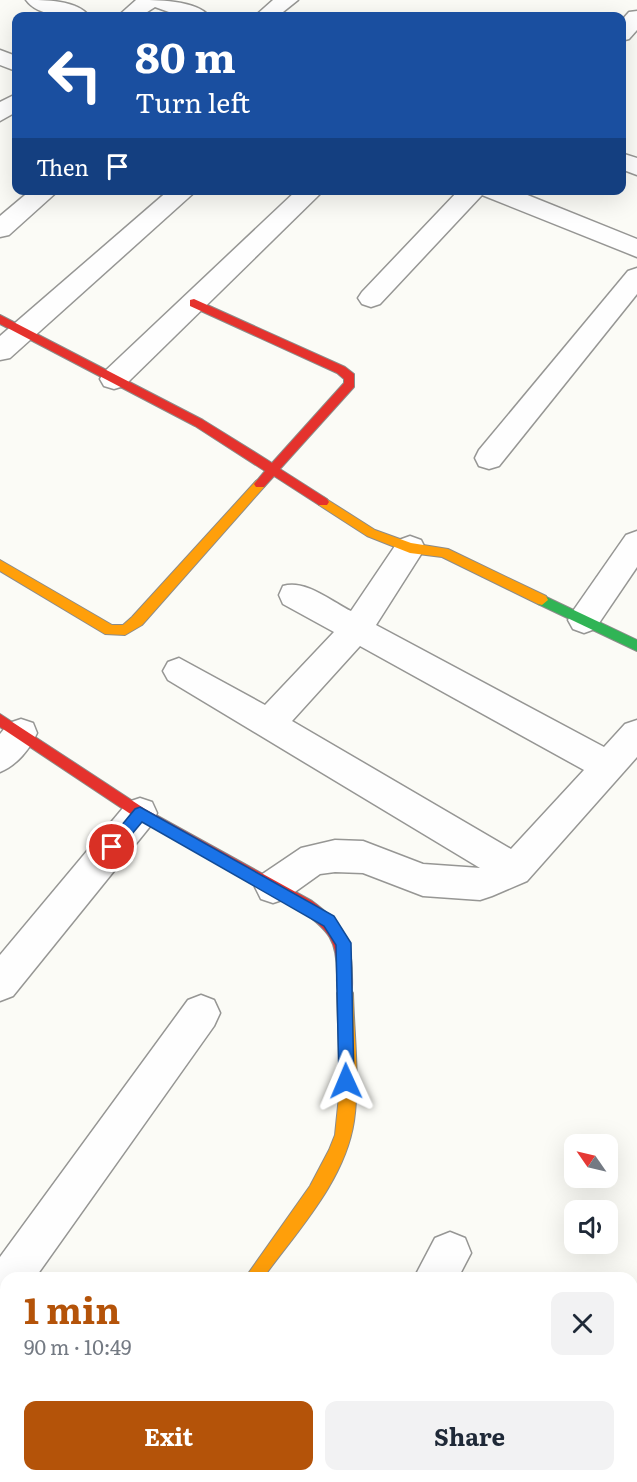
<!DOCTYPE html>
<html lang="en">
<head>
<meta charset="utf-8">
<style>
  body { margin:0; font-family:Literata,serif; background:#f2f2f3; color:#1f2937; height:100vh; display:flex; flex-direction:column; font-size:22px; white-space:nowrap }
  * { box-sizing:border-box; margin:0 }
  p { font-size:20px; color:#747a83 }
  .icon { flex:none; width:33px; height:33px; fill:none; stroke:currentColor; stroke-width:2; stroke-linecap:round; stroke-linejoin:round }
  .map { position:relative; flex:1; overflow:hidden }
  .sheet { position:absolute; left:0px; top:1272px; width:638px; height:210px; display:flex; flex-direction:column; background:#fff; border-radius:18px 18px 0 0; box-shadow:0 6px 24px #0002 }
  .sheet>* { flex:none }
  .hud { position:absolute; left:12px; top:12px; width:614px; height:183px; border-radius:12px; box-shadow:0 6px 24px #0002; background:#1a4fa0; color:#fff; overflow:hidden }
  .needle { width:39px; rotate:304deg }
  .fabs { position:absolute; left:564px; top:1134px; display:grid; gap:12px }
  .fabs a { display:grid; place-items:center; width:54px; height:54px; border-radius:12px; background:#fff; box-shadow:0 6px 24px #0002; font-size:30px }
  .pin { position:absolute; display:grid; place-items:center; width:51px; height:51px; color:#fff; margin:-26px; border:3px solid #fff; border-radius:50%; box-shadow:0 2px 6px #0007 }
  .me { position:absolute; width:66px; margin:-33px; rotate:359deg; stroke-linejoin:round; filter:drop-shadow(0 0 4px #0008) }
  .turn { display:flex; align-items:center; gap:21px; height:126px; padding:0 24px; font-size:27px }
  .turn .icon { width:78px; height:78px; stroke-width:2.5 }
  .turn b { display:block; font-size:42px; line-height:51px }
  .then { display:flex; align-items:center; height:57px; padding:0 24px; background:#0003; gap:12px; font-size:22px }
  .round { display:grid; place-items:center; flex:none; width:63px; height:63px; border-radius:12px; background:#f2f2f3 }
  .head { display:flex; align-items:center; justify-content:space-between; height:102px; padding:0 24px }
  h1 { font-size:36px; font-weight:700; line-height:45px; color:#b45309 }
  .action { display:flex; gap:12px; margin-top:auto; padding:12px 24px }
  .action a { flex:1; height:69px; border-radius:12px; background:#b45309; color:#fff; font-size:24px; font-weight:700; line-height:69px; text-align:center }
  .action a+a { background:#f2f2f3; color:#1f2937 }
  .map>svg:first-child { display:block }
  .lines { fill:none; stroke-linecap:round; stroke-linejoin:round }
  .street-casing { stroke:#969694; stroke-width:3 }
  .fast-casing { stroke:#8c8c8a; stroke-width:2 }
  .slow-casing { stroke:#8c8c8a; stroke-width:2 }
  .jam-casing { stroke:#8c8c8a; stroke-width:2 }
  .street { fill:#fefefe; fill-rule:evenodd }
  .fast { fill:#30b455; fill-rule:evenodd }
  .slow { fill:#ff9f0a; fill-rule:evenodd }
  .jam { fill:#e5322d; fill-rule:evenodd }
  .route { fill:#1a73e8; stroke:#114b97; stroke-width:1.5 }
</style>
</head>
<body>
<div class="map">
<svg width="637" height="1482" viewBox="0 0 637 1482">
  <rect width="100%" height="100%" fill="#fbfbf6"/>
  <g class="lines">
    <g class="street-casing">
      <g id="street">
        <path d="M26 0C45 0 77 0 89 16 71 18 38 17 26 0Z"/>
        <path d="M136 0C156 0 196 0 209 16H180L155 7 141 16H118Z"/>
        <polygon points="273,0 298,0 278,16 255,16"/>
        <polygon points="637,11 637,30 629,39 621,41 621,21 629,12"/>
        <polygon points="0,50 16,56 16,71 0,65"/>
        <polygon points="16,94 16,112 0,121 0,102"/>
        <polygon points="621,153 637,158 637,175 621,169"/>
        <polygon points="31,190 59,190 9,235 0,237 0,216"/>
        <polygon points="169,190 197,190 10,358 0,360 0,336"/>
        <polygon points="297,190 324,190 124,386 114,389 104,386 100,379 104,372"/>
        <polygon points="459,190 515,190 637,239 637,257 482,195 380,304 371,307 362,304 358,298 362,292"/>
        <polygon points="637,268 637,294 499,466 489,469 479,466 475,458 479,450 628,271"/>
        <polygon points="637,531 637,567 595,629 584,633 573,629 568,620 573,611 626,535"/>
        <path d="M410 536 421 540 425 548 376 625 604 747 625 724 637 720V757L527 881 492 896 480 900 423 896 363 873 335 872 320 874 285 899 273 903 261 899 255 887 261 875 301 848 335 840 363 841 423 864 480 868 168 680 163 671 168 662 179 658 265 705 334 632 283 604 279 595 283 586C305 579 331 601 351 611L399 540ZM360 646 584 770 511 849 292 721Z"/>
        <path d="M21 719 33 723 37 733C30 749 17 765 0 772V734L9 723Z"/>
        <polygon points="140,798 152,802 157,813 152,824 13,996 0,1001 0,955 128,802"/>
        <polygon points="201,995 214,1000 220,1013 214,1026 35,1278 6,1278 6,1297 0,1295 0,1257 188,1000"/>
        <polygon points="450,1232 465,1238 471,1253 458,1278 414,1278 435,1238"/>
        <polygon points="98,1476 143,1476 141,1482 96,1482"/>
        <polygon points="298,1476 343,1476 341,1482 296,1482"/>
      </g>
    </g>
    <g class="fast-casing">
      <polygon id="fast" points="542,595 637,640 637,651 538,604 536,600 538,596"/>
    </g>
    <g class="slow-casing">
      <g id="slow">
        <polygon points="260,479 266,484 264,487 142,625 125,635 105,634 0,571 0,560 112,625 123,625 132,617 256,481"/>
        <polygon points="323,497 375,530 411,543 448,549 546,596 548,600 542,605 538,604 442,557 410,553 367,536 319,505 317,502 319,499"/>
        <path d="M345 986 350 988 353 993C354 1035 360 1079 354 1121 345 1181 297 1231 263 1278H245L310 1186 329 1150 335 1135 340 1086 337 993 340 988Z"/>
      </g>
    </g>
    <g class="jam-casing">
      <g id="jam">
        <polygon points="194,299 345,367 354,374 354,387 280,469 327,499 329,502 327,505 319,505 274,476 264,487 256,487 254,484 265,471 195,426 0,324 0,315 203,420 272,463 344,383 344,379 337,373 190,306 190,300"/>
        <path d="M0 714 145 809 312 901C342 923 352 938 352 975 352 983 353 991 350 998L345 1000 340 998C336 991 337 983 337 974 337 940 329 931 302 911L135 817 0 727Z"/>
      </g>
    </g>
    <use href="#street" class="street"/>
    <use href="#fast" class="fast"/>
    <use href="#slow" class="slow"/>
    <use href="#jam" class="jam"/>
  </g>
  <polygon class="route" points="140,807 334,916 351,943 354,1081 352,1087 346,1089 341,1087 339,1081 336,945 324,926 142,822 117,852 107,852 107,843 135,809"/>
</svg>
<div class="fabs">
<a><svg class="needle" viewBox="-14 -14 28 28"><path d="M0-13l5 13h-10z" fill="#e53935"/><path d="M0 13l5-13h-10z" fill="#747a83"/></svg></a>
<a><svg class="icon" aria-label="sound" viewBox="0 0 24 24"><path d="M4 9h4l5-4v14l-5-4H4zM17 9q2 3 0 6"/></svg></a>
</div>
<div class="pin" style="left:112px;top:847px;background:#d93025"><svg class="icon" aria-label="arrive" viewBox="0 0 24 24"><path d="M6 21V4h12l-3 4 3 4H6"/></svg></div>
<svg class="me" style="left:346px;top:1081px" viewBox="-20 -20 40 40"><path d="M0-17L14 15 0 8-14 15z" fill="#1a73e8" stroke="#fff" stroke-width="4"/></svg>
<div class="hud">
<div class="turn"><svg class="icon" aria-label="left" viewBox="0 0 24 24"><path d="M17 20v-9H6M10 6l-5 5 5 5"/></svg><div><b>80 m</b>Turn left</div></div>
<div class="then">Then<svg class="icon" aria-label="arrive" viewBox="0 0 24 24"><path d="M6 21V4h12l-3 4 3 4H6"/></svg></div>
</div>
<section class="sheet">
<div class="head"><div><h1>1 min</h1><p>90 m · 10:49</p></div><a class="round"><svg class="icon" aria-label="close" viewBox="0 0 24 24"><path d="M6 6l12 12M18 6L6 18"/></svg></a></div>
<div class="action"><a>Exit</a><a>Share</a></div>
</section>
</div>
</body>
</html>
